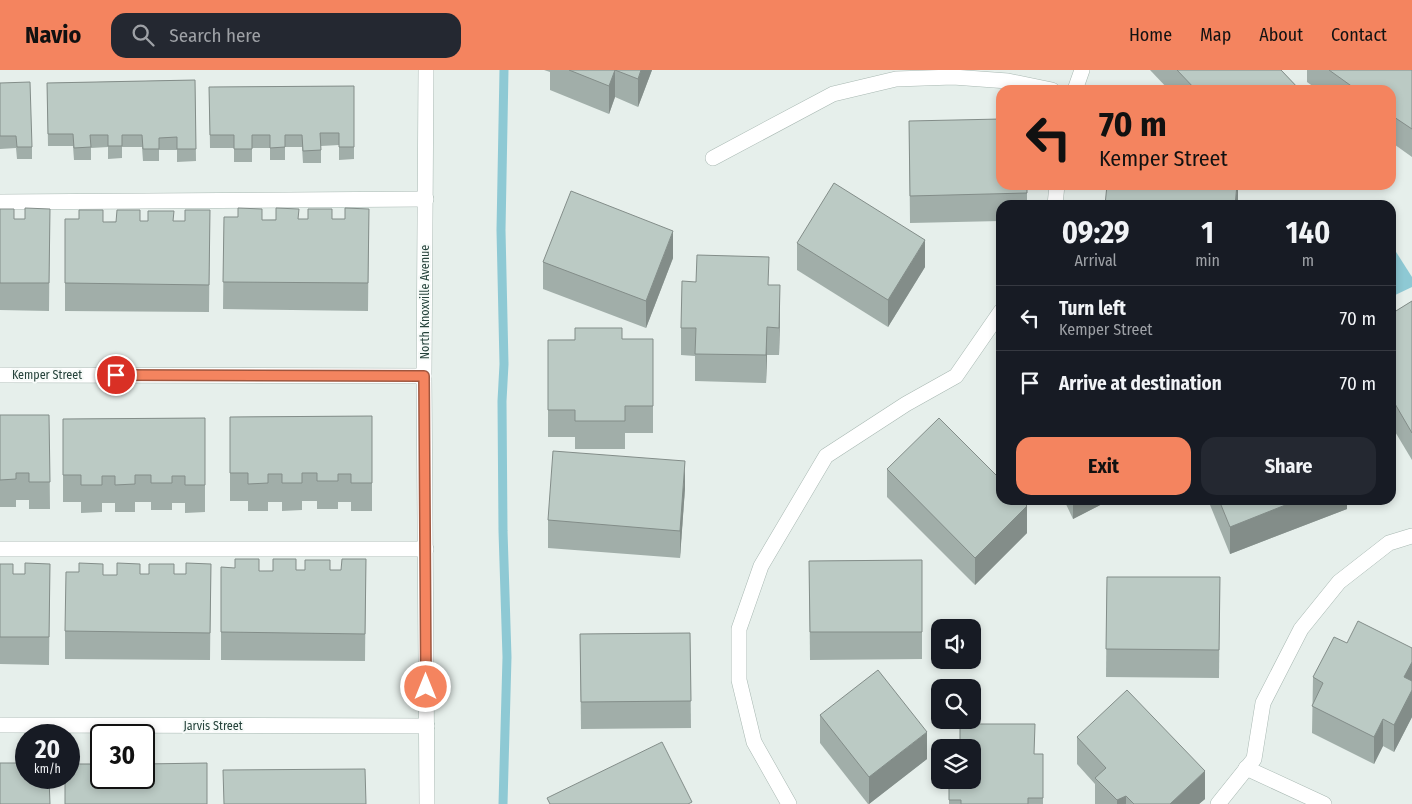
<!DOCTYPE html>
<html lang="en">
<head>
<meta charset="utf-8">
<style>
  body { margin:0; font-family:"Fira Sans Condensed",sans-serif; background:#242831; color:#f1f3f6; height:100vh; display:flex; flex-direction:column; font-size:19px; white-space:nowrap }
  * { box-sizing:border-box; margin:0 }
  p { font-size:16px; color:#9ea1a6 }
  .icon { flex:none; width:28px; height:28px; fill:none; stroke:currentColor; stroke-width:2; stroke-linecap:round; stroke-linejoin:round }
  .map { position:relative; flex:1; overflow:hidden }
  .side { position:absolute; left:996px; top:130px; width:400px; height:305px; display:flex; flex-direction:column; background:#171b24; border-radius:15px; box-shadow:0 2px 8px #0003 }
  .side>* { flex:none }
  .guide { position:absolute; left:996px; top:15px; width:400px; height:105px; border-radius:15px; box-shadow:0 2px 8px #0003; background:#f4845f; color:#111; overflow:hidden }
  .fabs { position:absolute; left:931px; top:549px; display:grid; gap:10px }
  .fabs a { display:grid; place-items:center; width:50px; height:50px; border-radius:10px; background:#171b24; box-shadow:0 2px 8px #0003; font-size:25px }
  .speed { position:absolute; left:15px; top:654px; display:flex; gap:10px; font-size:25px; font-weight:700; text-align:center }
  .speed>* { display:grid; place-content:center; width:65px; height:65px; border-radius:50%; background:#171b24; box-shadow:0 2px 8px #0003; line-height:1 }
  .speed small { font-size:12px; font-weight:400 }
  .speed .limit { border:2px solid #111; border-radius:8px; background:#fff; color:#111 }
  .pin { position:absolute; display:grid; place-items:center; width:42px; height:42px; color:#fff; margin:-21px; border:2px solid #fff; border-radius:50%; box-shadow:0 1px 5px #0007 }
  .me { position:absolute; width:55px; margin:-28px; rotate:0deg; stroke-linejoin:round; filter:drop-shadow(0 0 4px #0008) }
  .turn { display:flex; align-items:center; gap:18px; height:105px; padding:0 20px; font-size:22px }
  .turn .icon { width:65px; height:65px; stroke-width:2.5 }
  .turn b { display:block; font-size:35px; line-height:42px }
  .eta { display:flex; justify-content:space-evenly; align-items:center; height:85px; text-align:center }
  .eta b { font-size:30px; font-weight:700; line-height:35px }
  .action { display:flex; gap:10px; margin-top:auto; padding:10px 20px }
  .action a { flex:1; height:58px; border-radius:15px; background:#f4845f; color:#111; font-size:20px; font-weight:700; line-height:58px; text-align:center }
  .action a+a { background:#242831; color:#f1f3f6 }
  ul { padding:0; list-style:none }
  li { display:flex; align-items:center; gap:15px; height:65px; padding:0 20px; border-top:1px solid #363941 }
  li div { flex:1 }
  li b { display:block; font-size:19px }
  li em { font-style:normal }
  header { display:flex; align-items:center; gap:30px; box-sizing:border-box; height:70px; padding:0 25px; background:#f4845f; color:#111 }
  header strong { font-size:24px }
  nav { display:flex; gap:28px; margin-inline-start:auto; font-size:18px }
  .search { width:350px; height:45px; background:#242831; display:flex; align-items:center; gap:12px; box-sizing:border-box; padding:0 18px; border-radius:15px; color:#9ea1a6; font-size:19px }
  .map>svg:first-child { display:block }
  .water { fill:#8ec9d4 }
  .lines { fill:none; stroke-linecap:round; stroke-linejoin:round }
  .stream { stroke:#8ec9d4; stroke-width:9 }
  .minor-casing { stroke:#a8b8b2; stroke-width:16 }
  .minor { stroke:#fff; stroke-width:15 }
  .wall { fill:#a1aea9 }
  .shaded-wall { fill:#838d89 }
  .building { fill:#bbcac4; stroke:#838d89 }
  .route-casing { stroke:#9f563e; stroke-width:12 }
  .route { stroke:#f4845f; stroke-width:9 }
  .labels { text-anchor:middle; stroke-width:4; stroke-linejoin:round; paint-order:stroke }
  .street-label { font-size:12px; fill:#24423a; stroke:#f7fbf9 }
</style>
</head>
<body>
<header>
<strong>Navio</strong>
<div class="search"><svg class="icon" aria-label="search" viewBox="0 0 24 24"><circle cx="10" cy="10" r="6"/><path d="M15 15l6 6"/></svg>Search here</div>
<nav><a>Home</a><a>Map</a><a>About</a><a>Contact</a></nav>
</header>
<div class="map">
<svg width="1412" height="734" viewBox="0 0 1412 734">
  <rect width="100%" height="100%" fill="#e6efeb"/>
  <polygon class="water" points="1391,174 1412,207 1412,217 1391,227"/>
  <g class="lines">
    <polyline class="stream" points="503,734 507,587 503,461 502,331 504,294 501,160 504,0"/>
    <g class="minor-casing">
      <g id="minor">
        <polyline points="426,0 424,306 427,734"/>
        <polyline points="1075,20 1082,0"/>
        <polyline points="713,88 833,24 896,9 953,7 1008,11 1052,20"/>
        <polyline points="0,132 426,129"/>
        <polyline points="1055,135 1057,115"/>
        <polyline points="0,305 424,306"/>
        <polyline points="0,479 426,479"/>
        <polyline points="0,655 427,656"/>
        <polyline points="1246,698 1324,734"/>
        <polyline points="789,734 754,672 739,610 739,559 761,496 826,386 906,334 956,306 1001,241"/>
        <polyline points="1218,734 1254,689 1263,633 1301,559 1339,512 1389,473 1412,466"/>
      </g>
    </g>
    <use href="#minor" class="minor"/>
  </g>
  <g class="wall">
    <polygon points="544,0 652,0 638,37 615,27 609,44 550,20 550,2"/>
    <polygon points="1150,0 1281,0 1300,20 1169,20"/>
    <polygon points="1307,0 1412,0 1412,87 1391,72 1391,20 1318,20 1307,12"/>
    <polygon points="195,10 196,91 177,92 177,80 159,80 159,91 143,91 142,77 122,77 122,88 108,89 108,77 91,78 91,90 74,90 73,76 48,76 47,13"/>
    <polygon points="0,13 32,77 32,89 17,89 16,78 0,79"/>
    <polygon points="354,16 354,89 339,90 339,75 321,76 321,93 303,93 302,77 285,77 285,90 270,90 270,78 252,78 252,92 234,92 234,78 210,78 209,17"/>
    <polygon points="909,51 1027,115 1027,135 1001,135 1001,151 910,153"/>
    <polygon points="0,139 14,149 25,149 50,139 49,241 0,240"/>
    <polygon points="369,139 368,241 223,239 224,147 262,150 299,149 345,149"/>
    <polygon points="210,140 209,242 65,241 65,149 103,152 140,151 185,151"/>
    <polygon points="797,173 925,197 888,257 797,200"/>
    <polygon points="673,188 646,258 543,219 543,192"/>
    <polygon points="769,215 780,243 779,285 767,285 766,313 695,311 695,286 681,285 681,258"/>
    <polygon points="1412,231 1412,390 1391,355 1391,244"/>
    <polygon points="653,269 653,363 625,363 625,379 575,379 575,367 548,367 548,270"/>
    <polygon points="0,345 49,345 50,439 29,439 29,430 16,430 16,437 0,437"/>
    <polygon points="372,346 372,441 351,441 351,432 338,432 338,439 317,439 317,431 302,431 302,440 282,441 282,432 268,432 268,441 248,441 248,431 230,431 230,347"/>
    <polygon points="205,348 205,442 185,443 185,433 172,433 172,440 151,440 151,432 135,432 135,442 115,442 115,433 102,433 102,442 81,443 81,432 63,432 63,349"/>
    <polygon points="887,399 1027,463 975,515 887,427"/>
    <polygon points="685,418 680,488 548,478 548,450"/>
    <polygon points="1064,430 1110,430 1073,449"/>
    <polygon points="1208,430 1347,430 1347,439 1230,484"/>
    <polygon points="366,489 365,591 221,590 221,497 259,501 341,500"/>
    <polygon points="922,490 922,589 810,590 809,491"/>
    <polygon points="0,494 13,504 25,504 50,494 49,595 0,594"/>
    <polygon points="211,494 210,590 65,589 65,561 117,505 140,504 186,504"/>
    <polygon points="1107,507 1220,507 1219,608 1106,607"/>
    <polygon points="690,563 691,658 581,659 580,564"/>
    <polygon points="1347,573 1412,578 1412,647 1394,682 1383,676 1374,694 1312,663 1313,607"/>
    <polygon points="820,645 927,689 869,734 868,734 820,673"/>
    <polygon points="1077,667 1205,729 1199,734 1095,734 1095,714 1077,694"/>
    <polygon points="1034,684 1043,684 1043,734 949,734 949,710"/>
  </g>
  <g class="shaded-wall">
    <polygon points="615,0 615,27 609,44 609,16"/>
    <polygon points="641,0 652,0 638,37 638,9"/>
    <polygon points="1237,115 1238,115 1238,135 1235,135"/>
    <polygon points="673,161 673,188 646,258 646,231"/>
    <polygon points="925,170 925,197 888,257 888,230"/>
    <polygon points="780,215 780,243 779,285 779,258"/>
    <polygon points="767,257 767,285 766,313 766,285"/>
    <polygon points="685,391 685,418 680,488 680,461"/>
    <polygon points="1073,430 1110,430 1073,449"/>
    <polygon points="1298,430 1347,430 1347,439 1230,484 1230,457"/>
    <polygon points="1027,436 1027,463 975,515 975,488"/>
    <polygon points="1412,592 1412,620 1404,607"/>
    <polygon points="1412,620 1412,647 1394,682 1394,655"/>
    <polygon points="1383,649 1383,676 1374,694 1374,667"/>
    <polygon points="927,662 927,689 869,734 869,707"/>
    <polygon points="1205,701 1205,729 1199,734 1170,734"/>
    <polygon points="1126,726 1126,734 1117,734 1117,730"/>
  </g>
  <g class="building">
    <polygon points="569,0 615,0 609,16"/>
    <polygon points="615,0 641,0 638,9"/>
    <polygon points="1177,0 1281,0 1300,20 1196,20"/>
    <polygon points="1329,0 1412,0 1412,59 1391,45 1391,20 1357,20"/>
    <polygon points="195,10 196,79 177,79 177,67 159,68 159,79 143,79 142,65 122,65 122,76 108,76 108,65 90,65 91,77 74,78 73,64 48,64 47,13"/>
    <polygon points="30,12 32,77 17,77 16,66 0,66 0,13"/>
    <polygon points="354,16 354,77 339,77 339,63 320,63 321,80 303,81 302,65 285,65 285,77 270,78 270,65 252,65 252,79 234,79 234,65 210,65 209,17"/>
    <polygon points="1001,49 1001,115 1027,115 1027,123 910,126 909,51"/>
    <polygon points="834,113 925,170 888,230 797,173"/>
    <polygon points="1107,115 1237,115 1235,135 1105,135"/>
    <polygon points="571,121 673,161 646,231 543,192"/>
    <polygon points="25,138 50,139 49,213 0,213 0,139 14,139 14,149 25,149"/>
    <polygon points="238,138 262,139 262,150 276,150 276,138 299,139 298,149 308,149 308,139 332,139 332,149 345,149 345,138 369,139 368,213 223,212 224,147 238,147"/>
    <polygon points="79,140 103,140 103,152 116,152 117,140 140,140 140,151 148,151 148,141 174,141 173,151 185,151 185,140 210,140 209,215 65,213 65,149 79,149"/>
    <polygon points="697,185 769,187 768,215 780,215 779,258 767,257 766,285 695,284 696,258 681,258 682,211 696,212"/>
    <polygon points="1412,231 1412,363 1391,327 1391,244"/>
    <polygon points="575,258 622,258 622,269 653,269 653,336 625,336 625,351 575,351 575,340 548,340 548,270 575,270"/>
    <polygon points="0,345 49,345 50,412 29,412 29,403 16,403 16,409 0,410"/>
    <polygon points="372,346 372,413 351,413 351,404 338,404 338,411 317,411 317,403 302,403 302,413 282,413 282,404 268,404 268,413 248,414 248,403 230,403 230,347"/>
    <polygon points="205,348 205,415 185,415 185,406 172,406 172,413 151,413 151,405 135,405 135,414 115,415 115,406 102,406 102,415 81,415 81,405 63,405 63,349"/>
    <polygon points="939,348 1001,410 1001,430 1021,430 1027,436 975,488 887,399"/>
    <polygon points="553,381 685,391 680,461 548,450"/>
    <polygon points="1219,430 1298,430 1230,457"/>
    <polygon points="235,489 259,489 259,501 273,501 273,489 296,489 296,500 305,500 305,490 330,490 330,500 341,500 342,489 366,489 365,564 221,562 221,497 235,498"/>
    <polygon points="922,490 922,562 810,562 809,491"/>
    <polygon points="25,493 50,494 49,567 0,567 0,494 13,494 13,504 25,504"/>
    <polygon points="79,493 103,494 103,505 117,505 117,493 140,494 140,504 149,504 149,494 174,494 174,504 186,504 186,493 211,494 210,563 65,561 66,502 79,502"/>
    <polygon points="1107,507 1220,507 1219,580 1106,579"/>
    <polygon points="1358,551 1412,578 1412,592 1404,607 1412,611 1412,620 1394,655 1383,649 1374,667 1312,636 1323,613 1313,607 1334,567 1347,573"/>
    <polygon points="690,563 691,631 581,632 580,564"/>
    <polygon points="878,600 927,662 869,707 820,645"/>
    <polygon points="1127,620 1205,701 1170,734 1134,734 1126,726 1117,730 1095,708 1106,698 1077,667"/>
    <polygon points="960,654 1035,654 1034,684 1043,684 1043,728 1028,728 1028,734 961,734 961,730 949,730 949,710 972,710 972,678 960,678"/>
    <polygon points="662,672 692,732 688,734 550,734 547,728"/>
    <polygon points="0,693 26,693 26,708 49,708 50,734 0,734"/>
    <polygon points="207,693 207,734 65,734 65,708 69,708 69,694 101,694 101,708 144,708 144,694"/>
    <polygon points="365,699 366,734 224,734 223,700"/>
  </g>
  <g class="lines">
    <g class="route-casing">
      <polyline id="route" points="116,305 424,306 426,617"/>
    </g>
    <use href="#route" class="route"/>
  </g>
  <g class="labels">
    <g class="street-label">
      <text transform="translate(425 232) rotate(-90)" y="4">North Knoxville Avenue</text>
      <text x="47" y="309">Kemper Street</text>
      <text x="213" y="660">Jarvis Street</text>
    </g>
  </g>
</svg>
<div class="fabs">
<a><svg class="icon" aria-label="sound" viewBox="0 0 24 24"><path d="M4 9h4l5-4v14l-5-4H4zM17 9q2 3 0 6"/></svg></a>
<a><svg class="icon" aria-label="search" viewBox="0 0 24 24"><circle cx="10" cy="10" r="6"/><path d="M15 15l6 6"/></svg></a>
<a><svg class="icon" aria-label="layers" viewBox="0 0 24 24"><path d="M12 4l9 5-9 5-9-5zM3 14l9 5 9-5"/></svg></a>
</div>
<div class="speed"><div>20<small>km/h</small></div><div class="limit">30</div></div>
<div class="pin" style="left:116px;top:305px;background:#d93025"><svg class="icon" aria-label="arrive" viewBox="0 0 24 24"><path d="M6 21V4h12l-3 4 3 4H6"/></svg></div>
<svg class="me" style="left:426px;top:617px" viewBox="-20 -20 40 40"><circle r="17" fill="#f4845f" stroke="#fff" stroke-width="3"/><path d="M0-11L8 9 0 5-8 9z" fill="#fff"/></svg>
<div class="guide">
<div class="turn"><svg class="icon" aria-label="left" viewBox="0 0 24 24"><path d="M17 20v-9H6M10 6l-5 5 5 5"/></svg><div><b>70 m</b>Kemper Street</div></div>
</div>
<section class="side">
<div class="eta">
<div><b>09:29</b><p>Arrival</p></div>
<div><b>1</b><p>min</p></div>
<div><b>140</b><p>m</p></div>
</div>
<ul>
<li><svg class="icon" aria-label="left" viewBox="0 0 24 24"><path d="M17 20v-9H6M10 6l-5 5 5 5"/></svg><div><b>Turn left</b><p>Kemper Street</p></div><em>70 m</em></li>
<li><svg class="icon" aria-label="arrive" viewBox="0 0 24 24"><path d="M6 21V4h12l-3 4 3 4H6"/></svg><div><b>Arrive at destination</b></div><em>70 m</em></li>
</ul>
<div class="action"><a>Exit</a><a>Share</a></div>
</section>
</div>
</body>
</html>
